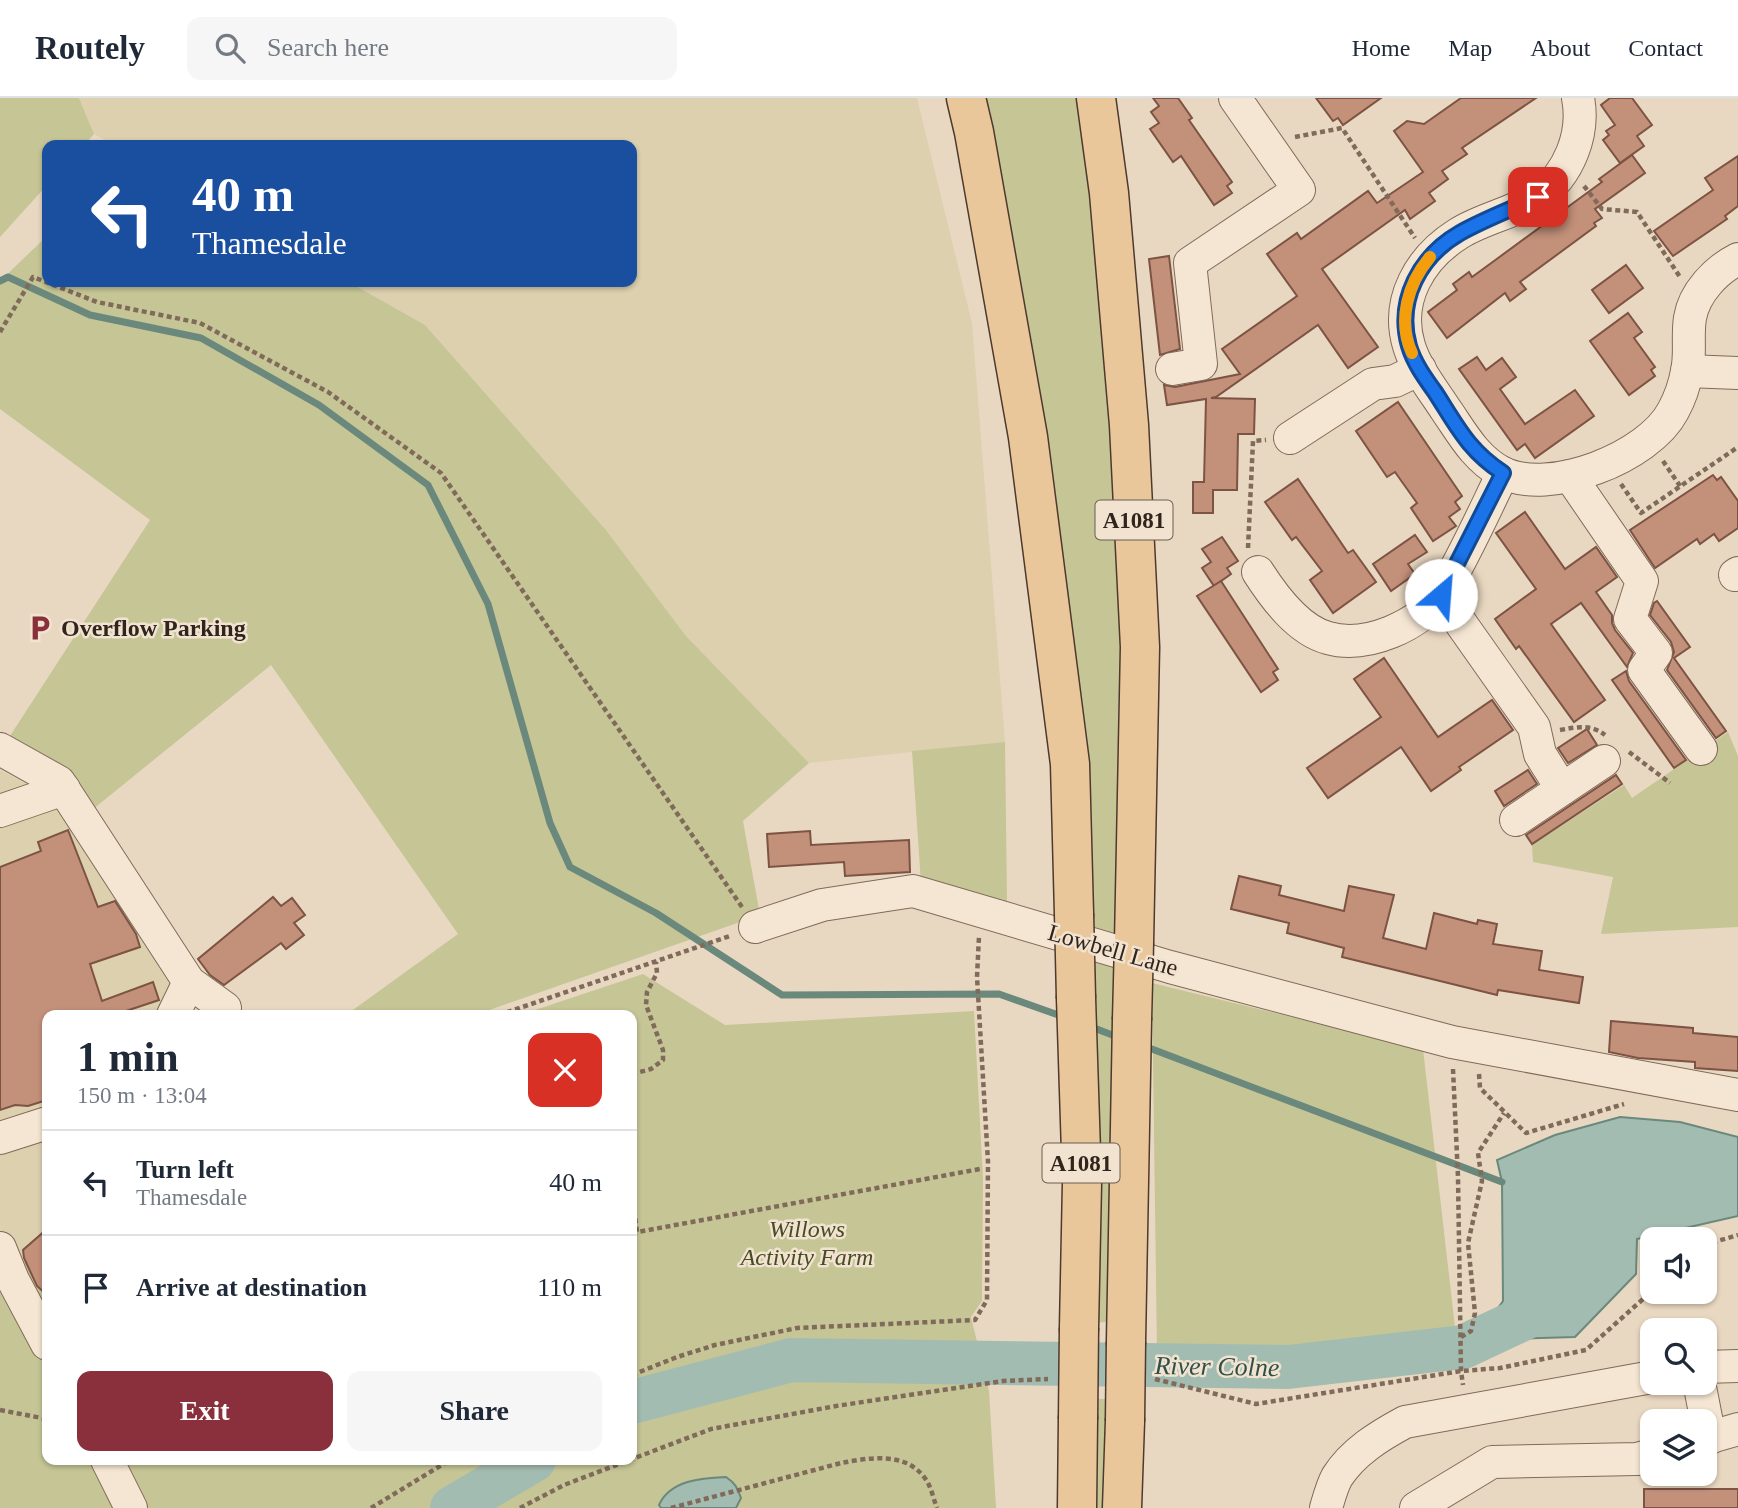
<!DOCTYPE html>
<html lang="en">
<head>
<meta charset="utf-8">
<style>
  body { margin:0; font-family:Georgia,serif; background:#f6f6f7; color:#1f2937; height:100vh; display:flex; flex-direction:column; font-size:26px; white-space:nowrap }
  * { box-sizing:border-box; margin:0 }
  p { font-size:23px; color:#747a83 }
  .icon { flex:none; width:38px; height:38px; fill:none; stroke:currentColor; stroke-width:2; stroke-linecap:round; stroke-linejoin:round }
  .map { position:relative; flex:1; overflow:hidden }
  .drawer { position:absolute; left:42px; top:912px; width:595px; height:455px; display:flex; flex-direction:column; background:#fff; border-radius:14px; box-shadow:0 2px 5px #0004 }
  .drawer>* { flex:none }
  .guide { position:absolute; left:42px; top:42px; width:595px; height:147px; border-radius:14px; box-shadow:0 2px 5px #0004; background:#1a4fa0; color:#fff; overflow:hidden }
  .tools { position:absolute; left:1640px; top:1129px; display:grid; gap:14px }
  .tools a { display:grid; place-items:center; width:77px; height:77px; border-radius:14px; background:#fff; box-shadow:0 2px 5px #0004; font-size:35px }
  .pin { position:absolute; display:grid; place-items:center; width:60px; height:60px; color:#fff; margin:-30px; border-radius:14px; box-shadow:0 4px 10px #0006 }
  .me { position:absolute; width:77px; margin:-38px; rotate:27deg; stroke-linejoin:round; filter:drop-shadow(0 0 5px #0008) }
  .turn { display:flex; align-items:center; gap:24px; height:147px; padding:0 35px; font-size:32px }
  .turn .icon { width:91px; height:91px; stroke-width:2.5 }
  .turn b { display:block; font-size:49px; line-height:60px }
  .round { display:grid; place-items:center; flex:none; width:74px; height:74px; border-radius:14px; background:#f6f6f7 }
  .head { display:flex; align-items:center; justify-content:space-between; height:119px; padding:0 35px }
  h1 { font-size:42px; font-weight:700; line-height:52px }
  .cta { display:flex; gap:14px; margin-top:auto; padding:14px 35px }
  .cta a { flex:1; height:80px; border-radius:14px; background:#89303c; color:#fff; font-size:28px; font-weight:700; line-height:80px; text-align:center }
  .cta a+a { background:#f6f6f7; color:#1f2937 }
  ul { padding:0; list-style:none }
  li { display:flex; align-items:center; gap:21px; height:105px; padding:0 35px; border-top:2px solid #e0e1e3 }
  li div { flex:1 }
  li b { display:block; font-size:26px }
  li em { font-style:normal }
  header { display:flex; align-items:center; gap:42px; box-sizing:border-box; height:98px; padding:0 35px; background:#fff; border-bottom:2px solid #e0e1e3 }
  header strong { font-size:33px }
  nav { display:flex; gap:38px; margin-inline-start:auto; font-size:24px }
  .search { width:490px; height:63px; background:#f6f6f7; display:flex; align-items:center; gap:18px; box-sizing:border-box; padding:0 24px; border-radius:14px; color:#747a83; font-size:26px }
  .map>svg:first-child { display:block }
  .farmland { fill:#ddd0af }
  .green { fill:#c5c596 }
  .water { fill:#a3bcb1; stroke:#6b887d; stroke-width:2 }
  .lines { fill:none; stroke-linecap:round; stroke-linejoin:round }
  .stream { stroke:#6b887d; stroke-width:7 }
  .river { stroke:#a3bcb1; stroke-width:44 }
  .building { fill:#c3907a; stroke:#7d5343; stroke-width:2 }
  .minor-casing { stroke:#806a5a; stroke-width:34 }
  .major-casing { stroke:#4e392e; stroke-width:41 }
  .path { stroke:#806a5a; stroke-width:4.5; stroke-dasharray:5 3.5; stroke-linecap:butt }
  .minor { stroke:#f5e6d3; stroke-width:32 }
  .major { stroke:#e9c79b; stroke-width:38 }
  .major-bridge-casing { stroke:#4e392e; stroke-width:41; stroke-linecap:butt }
  .major-bridge { stroke:#e9c79b; stroke-width:38 }
  .route-casing { stroke:#114b97; stroke-width:18 }
  .route { stroke:#1a73e8; stroke-width:12 }
  .slow { stroke:#f59e0b; stroke-width:12 }
  .labels { text-anchor:middle; stroke-width:5; stroke-linejoin:round; paint-order:stroke }
  .shield { fill:#f1e3d0; stroke:#6b5d53; stroke-width:2 }
  .shield-label { font-size:23px; font-weight:bold; fill:#31241d }
  .poi-label { font-size:24px; font-weight:bold; fill:#31241d; stroke:#f1e3d0; text-anchor:start }
  .street-label { font-size:24px; fill:#31241d; stroke:#f1e3d0 }
  .park-label { font-size:24px; font-style:italic; fill:#474c26; stroke:#f1e3d0 }
  .water-label { font-size:26px; font-style:italic; fill:#2e5049; stroke:#f1e3d0 }
</style>
</head>
<body>
<header>
<strong>Routely</strong>
<div class="search"><svg class="icon" aria-label="search" viewBox="0 0 24 24"><circle cx="10" cy="10" r="6"/><path d="M15 15l6 6"/></svg>Search here</div>
<nav><a>Home</a><a>Map</a><a>About</a><a>Contact</a></nav>
</header>
<div class="map">
<svg width="1738" height="1410" viewBox="0 0 1738 1410">
  <rect width="100%" height="100%" fill="#e9d8c1"/>
  <g class="farmland">
    <polygon points="79,0 917,0 972,225 1005,644 809,665 686,538 606,432 425,227 349,184 632,184 632,47 113,47 94,36"/>
    <polygon points="0,672 87,716 196,917 47,917 47,1131 23,1152 26,1179 0,1188"/>
  </g>
  <g class="green">
    <polygon points="0,0 79,0 94,36 84,47 47,47 47,87 0,139"/>
    <polygon points="978,0 1080,0 1114,315 1122,502 1119,836 1091,828"/>
    <polygon points="47,138 47,184 349,184 425,227 606,432 686,538 809,665 743,723 760,817 475,917 346,917 458,836 271,567 87,716 8,641 150,422 0,311 0,183"/>
    <polygon points="1728,634 1738,658 1738,829 1601,836 1613,779 1533,764 1532,747 1624,687 1632,700"/>
    <polygon points="1005,644 1007,804 921,785 912,653"/>
    <polygon points="1092,863 1120,869 1113,1223 1096,1225"/>
    <polygon points="643,876 725,927 974,913 983,1080 982,1203 971,1219 989,1293 996,1410 0,1410 0,1188 26,1179 23,1152 47,1131 47,1362 632,1362 632,917 520,917"/>
    <polygon points="1152,885 1423,951 1456,1238 1344,1259 1208,1259 1157,1256"/>
    <polygon points="1095,1301 1111,1301 1109,1410 1092,1410"/>
  </g>
  <g class="water">
    <polygon points="1620,1019 1680,1024 1738,1039 1738,1118 1637,1141 1636,1176 1575,1239 1475,1242 1503,1203 1502,1084 1497,1062 1555,1037"/>
    <path d="M726 1379C735 1385 737 1389 741 1400L736 1410H661L659 1407C670 1382 702 1380 726 1379Z"/>
  </g>
  <g class="lines">
    <g class="stream">
      <polyline points="0,183 8,179 90,217 201,240 319,307 428,387 488,506 550,725 570,769 656,815 782,897 999,896 1064,919"/>
      <polyline points="1089,928 1120,940"/>
      <polyline points="1144,948 1502,1084"/>
    </g>
    <g class="river">
      <polyline points="632,1304 791,1262 1288,1269 1463,1249 1529,1218"/>
      <polyline points="452,1410 534,1362"/>
    </g>
  </g>
  <g class="building">
    <polygon points="1153,0 1178,0 1192,20 1189,22 1232,84 1227,88 1232,95 1214,107 1181,58 1173,64 1150,31 1159,25 1151,14 1159,8"/>
    <polygon points="1316,0 1381,0 1343,27 1338,20 1333,23"/>
    <polygon points="1461,0 1536,0 1462,50 1467,56 1442,73 1448,81 1429,95 1435,103 1410,121 1405,112 1322,171 1378,249 1348,270 1318,227 1216,299 1211,300 1255,301 1254,336 1238,336 1237,392 1213,392 1213,415 1193,415 1193,384 1204,384 1206,301 1167,307 1164,287 1175,289 1240,276 1222,251 1297,198 1267,156 1297,135 1301,141 1368,93 1377,105 1423,74 1394,33 1407,23 1424,26"/>
    <polygon points="1610,0 1632,0 1652,27 1637,38 1644,48 1620,65 1603,42 1609,37 1606,33 1615,27 1601,7"/>
    <polygon points="1632,57 1645,75 1595,111 1602,120 1594,125 1596,128 1520,184 1526,191 1510,203 1505,195 1447,240 1428,214 1457,192 1453,186 1469,174 1472,179 1494,163 1602,84 1599,81"/>
    <polygon points="1738,58 1738,108 1725,118 1727,121 1673,158 1654,133 1713,92 1705,80"/>
    <polygon points="1169,158 1180,251 1160,257 1149,161"/>
    <polygon points="1626,167 1643,190 1609,215 1592,192"/>
    <polygon points="1628,215 1642,234 1634,240 1655,269 1651,272 1655,278 1629,297 1590,243"/>
    <polygon points="1477,259 1486,272 1502,260 1516,279 1500,291 1525,326 1575,292 1594,318 1535,360 1525,346 1517,352 1459,271"/>
    <polygon points="1398,304 1462,398 1455,404 1460,411 1449,419 1456,428 1433,443 1411,410 1417,405 1395,374 1387,379 1356,333"/>
    <polygon points="1713,377 1717,382 1721,379 1738,403 1738,430 1719,443 1714,436 1700,446 1697,441 1655,470 1630,432"/>
    <polygon points="1298,381 1348,455 1353,452 1376,484 1333,515 1310,482 1322,473 1296,439 1292,442 1265,404"/>
    <polygon points="1525,414 1565,471 1596,449 1617,479 1596,494 1612,517 1612,525 1615,532 1633,555 1627,569 1581,505 1551,526 1605,602 1574,624 1519,548 1516,551 1495,521 1536,491 1496,435"/>
    <polygon points="1415,437 1427,454 1408,466 1415,476 1391,493 1373,466"/>
    <polygon points="1222,439 1238,463 1227,470 1231,476 1214,488 1202,470 1211,464 1202,451"/>
    <polygon points="1221,483 1278,571 1273,574 1278,582 1261,594 1197,498"/>
    <polygon points="1657,503 1690,549 1674,560 1726,633 1716,640 1667,572 1674,554 1671,544 1650,517 1654,505"/>
    <polygon points="1384,560 1438,639 1492,602 1513,632 1459,669 1461,672 1431,693 1401,649 1328,700 1307,670 1381,619 1354,581"/>
    <polygon points="1626,573 1629,583 1686,662 1674,670 1612,582"/>
    <polygon points="1587,631 1597,647 1568,665 1558,650"/>
    <polygon points="1528,672 1537,686 1504,708 1495,693"/>
    <polygon points="1616,677 1622,686 1532,746 1526,737"/>
    <polygon points="68,732 98,809 115,803 136,836 140,849 90,866 102,903 153,884 159,902 114,917 47,917 47,1002 28,1008 15,1007 0,1012 0,769 41,753 38,744"/>
    <polygon points="810,733 811,747 909,742 910,774 845,778 844,764 769,769 767,736"/>
    <polygon points="1239,778 1281,788 1279,797 1344,813 1349,788 1394,797 1383,840 1426,851 1434,815 1477,826 1478,822 1497,826 1493,846 1542,853 1539,872 1583,879 1579,905 1498,892 1497,897 1342,859 1344,850 1287,835 1289,825 1231,811"/>
    <polygon points="273,799 281,808 292,800 305,817 294,825 304,837 286,851 281,845 224,887 210,877 198,861"/>
    <polygon points="1611,923 1693,930 1693,935 1738,939 1738,973 1695,970 1695,964 1638,960 1609,954"/>
    <polygon points="47,1131 47,1197 37,1188 24,1160 23,1152"/>
    <rect x="1644" y="1391" width="94" height="19"/>
  </g>
  <g class="lines">
    <g class="minor-casing">
      <g id="minor">
        <path d="M1578 0C1585 36 1569 76 1539 98 1515 115 1483 120 1458 136 1420 160 1395 202 1409 248 1416 271 1433 292 1446 312 1462 335 1475 360 1501 374 1549 399 1649 359 1673 313 1679 302 1685 285 1687 273 1691 256 1687 238 1690 220 1694 195 1716 172 1738 161"/>
        <polyline points="1172,271 1201,266 1190,165 1299,92 1235,0"/>
        <polyline points="1687,273 1738,275"/>
        <polyline points="1290,340 1373,286 1395,283 1420,271"/>
        <polyline points="1570,378 1642,483 1630,521 1656,555 1644,572 1701,651"/>
        <path d="M1258 474C1274 499 1298 532 1328 540 1366 551 1420 528 1442 495 1464 459 1484 414 1503 375"/>
        <polyline points="1735,477 1738,475"/>
        <polyline points="1441,497 1534,629 1540,656 1562,691"/>
        <polyline points="0,651 59,684 189,884 225,910"/>
        <polyline points="0,713 64,691"/>
        <polyline points="1516,722 1604,663"/>
        <polyline points="755,829 822,807 913,793 1170,869 1452,944 1738,997"/>
        <polyline points="173,917 189,884"/>
        <polyline points="0,1040 47,1025"/>
        <polyline points="0,1150 13,1182 47,1246"/>
        <polyline points="1704,1269 1738,1268"/>
        <polyline points="1699,1284 1710,1340"/>
        <polyline points="1704,1341 1738,1331"/>
        <polyline points="107,1362 131,1410"/>
        <path d="M1326 1410C1329 1400 1332 1388 1337 1379 1353 1354 1379 1338 1405 1324L1652 1279"/>
        <polyline points="1416,1410 1492,1364 1637,1361 1652,1357"/>
      </g>
    </g>
    <g class="major-casing">
      <g id="major">
        <polyline points="966,0 974,34 1028,339 1070,666 1074,816"/>
        <polyline points="1096,0 1109,95 1129,327 1140,549 1134,845"/>
        <polyline points="1076,900 1082,1085 1079,1230"/>
        <polyline points="1126,1244 1132,922"/>
        <polyline points="1077,1410 1078,1321"/>
        <polyline points="1122,1410 1125,1323"/>
      </g>
    </g>
    <g class="path">
      <polyline points="1295,39 1342,30 1415,140"/>
      <polyline points="1584,88 1602,111 1637,114 1680,179"/>
      <polyline points="0,234 33,179 97,204 200,225 328,294 441,375 742,809"/>
      <polyline points="1663,363 1680,388"/>
      <polyline points="1621,386 1641,415 1738,349"/>
      <polyline points="1248,450 1253,343 1266,342"/>
      <path d="M1560 632C1577 629 1591 626 1605 637"/>
      <polyline points="1629,654 1670,685"/>
      <polyline points="499,917 730,838"/>
      <polyline points="1453,971 1458,1079 1461,1273 1463,1287"/>
      <polyline points="632,976 651,971 663,962 663,952 646,907 647,894 657,875 656,864"/>
      <polyline points="1479,976 1480,990 1526,1035 1624,1006"/>
      <polyline points="632,1095 637,1134"/>
      <polyline points="632,1135 980,1071"/>
      <polyline points="1704,1147 1738,1137"/>
      <polyline points="1461,1239 1471,1233 1475,1215 1468,1145 1482,1083 1478,1055 1504,1015"/>
      <polyline points="632,1277 677,1259 715,1247 797,1230 975,1222 987,1202 988,1064 977,879 979,838"/>
      <polyline points="1155,1281 1256,1306 1461,1273 1500,1270 1586,1252 1652,1193"/>
      <polyline points="0,1312 47,1321"/>
      <polyline points="371,1410 450,1362"/>
      <polyline points="520,1410 564,1387 711,1331 836,1308 1003,1283 1048,1281"/>
      <path d="M671 1410 841 1365C868 1360 904 1353 924 1379 931 1387 933 1400 937 1410"/>
    </g>
    <use href="#minor" class="minor"/>
    <use href="#major" class="major"/>
    <g class="major-bridge-casing">
      <g id="major-bridge">
        <polyline points="1074,816 1076,900"/>
        <polyline points="1132,922 1134,845"/>
        <polyline points="1078,1321 1079,1230"/>
        <polyline points="1125,1323 1126,1244"/>
      </g>
    </g>
    <use href="#major-bridge" class="major-bridge"/>
  </g>
  <g class="lines">
    <g class="route-casing">
      <path id="route" d="M1441 497 1503 375C1468 352 1457 328 1435 294 1425 280 1414 265 1409 248 1396 202 1420 158 1460 135 1485 121 1512 111 1538 99"/>
    </g>
    <use href="#route" class="route"/>
    <path class="slow" d="M1412 255C1397 223 1408 185 1430 159"/>
  </g>
  <defs>
    <g id="parking-bare" transform="scale(2.1)"><path d="M-3.5-5.5H1a3.5 3.5 0 0 1 0 7H-1V5.5H-3.5ZM-1-3.4V-.6H.8a1.4 1.4 0 0 0 0-2.8Z" fill="#89303c" stroke="#f1e3d0" stroke-width="2.5" paint-order="stroke"/></g>
  </defs>
  <g fill-rule="evenodd">
    <use href="#parking-bare" x="40" y="530"/>
  </g>
  <g class="labels">
    <g class="shield">
      <rect x="1095.5" y="402.5" width="77" height="39" rx="5"/>
      <rect x="1042.5" y="1045.5" width="77" height="39" rx="5"/>
    </g>
    <g class="shield-label">
      <text x="1134" y="430">A1081</text>
      <text x="1081" y="1073">A1081</text>
    </g>
    <g class="poi-label">
      <text x="61" y="538">Overflow Parking</text>
    </g>
    <g class="street-label">
      <text transform="translate(1113 852) rotate(16)" y="8">Lowbell Lane</text>
    </g>
    <g class="park-label">
      <text x="807" y="1139">Willows<tspan x="807" dy="28">Activity Farm</tspan></text>
    </g>
    <g class="water-label">
      <text transform="translate(1217 1268) rotate(1)" y="9">River Colne</text>
    </g>
  </g>
</svg>
<div class="tools">
<a><svg class="icon" aria-label="sound" viewBox="0 0 24 24"><path d="M4 9h4l5-4v14l-5-4H4zM17 9q2 3 0 6"/></svg></a>
<a><svg class="icon" aria-label="search" viewBox="0 0 24 24"><circle cx="10" cy="10" r="6"/><path d="M15 15l6 6"/></svg></a>
<a><svg class="icon" aria-label="layers" viewBox="0 0 24 24"><path d="M12 4l9 5-9 5-9-5zM3 14l9 5 9-5"/></svg></a>
</div>
<div class="pin" style="left:1538px;top:99px;background:#d93025"><svg class="icon" aria-label="arrive" viewBox="0 0 24 24"><path d="M6 21V4h12l-3 4 3 4H6"/></svg></div>
<svg class="me" style="left:1441px;top:497px" viewBox="-20 -20 40 40"><circle r="19" fill="#fff"/><path d="M0-13L10 11 0 6-10 11z" fill="#1a73e8"/></svg>
<div class="guide">
<div class="turn"><svg class="icon" aria-label="left" viewBox="0 0 24 24"><path d="M17 20v-9H6M10 6l-5 5 5 5"/></svg><div><b>40 m</b>Thamesdale</div></div>
</div>
<section class="drawer">
<div class="head"><div><h1>1 min</h1><p>150 m · 13:04</p></div><a class="round" style="background:#d93025;color:#fff"><svg class="icon" aria-label="close" viewBox="0 0 24 24"><path d="M6 6l12 12M18 6L6 18"/></svg></a></div>
<ul>
<li><svg class="icon" aria-label="left" viewBox="0 0 24 24"><path d="M17 20v-9H6M10 6l-5 5 5 5"/></svg><div><b>Turn left</b><p>Thamesdale</p></div><em>40 m</em></li>
<li><svg class="icon" aria-label="arrive" viewBox="0 0 24 24"><path d="M6 21V4h12l-3 4 3 4H6"/></svg><div><b>Arrive at destination</b></div><em>110 m</em></li>
</ul>
<div class="cta"><a>Exit</a><a>Share</a></div>
</section>
</div>
</body>
</html>
